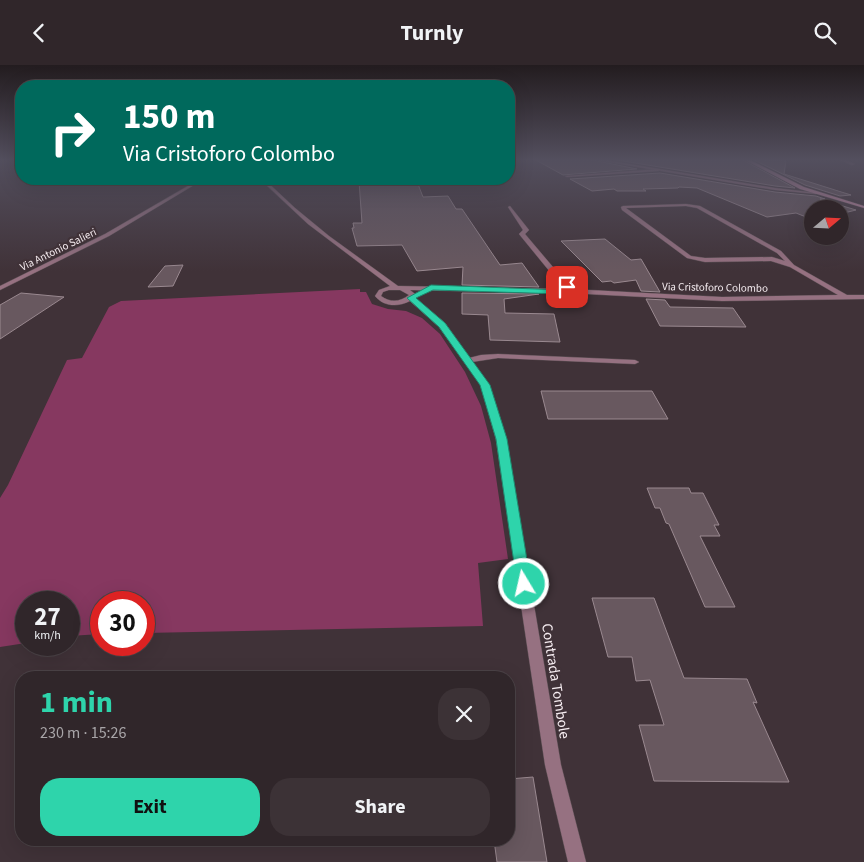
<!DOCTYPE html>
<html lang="en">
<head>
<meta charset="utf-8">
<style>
  body { margin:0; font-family:"Source Sans 3",sans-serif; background:#3c3236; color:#f1f3f6; height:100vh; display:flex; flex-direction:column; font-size:19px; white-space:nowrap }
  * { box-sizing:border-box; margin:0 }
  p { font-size:16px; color:#a8a5a8 }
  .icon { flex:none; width:28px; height:28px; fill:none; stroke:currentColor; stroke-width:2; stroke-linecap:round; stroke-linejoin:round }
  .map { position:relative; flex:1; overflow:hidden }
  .details { position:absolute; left:15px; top:606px; width:500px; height:175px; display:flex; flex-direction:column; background:#30262a; border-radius:20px; box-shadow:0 5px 20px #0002,0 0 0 1px #4b4347 }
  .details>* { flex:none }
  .hud { position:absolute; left:15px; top:15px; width:500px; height:105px; border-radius:20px; box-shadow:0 5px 20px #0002,0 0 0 1px #4b4347; background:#00695c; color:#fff; overflow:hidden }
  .needle { width:32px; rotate:71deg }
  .fabs { position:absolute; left:804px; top:135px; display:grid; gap:10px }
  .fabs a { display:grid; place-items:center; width:45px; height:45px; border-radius:50%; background:#30262a; box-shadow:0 5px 20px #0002,0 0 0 1px #4b4347; font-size:25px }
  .speed { position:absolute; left:15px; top:526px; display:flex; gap:10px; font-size:25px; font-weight:700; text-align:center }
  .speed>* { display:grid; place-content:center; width:65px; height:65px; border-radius:50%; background:#30262a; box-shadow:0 5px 20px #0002,0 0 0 1px #4b4347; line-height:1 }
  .speed small { font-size:12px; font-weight:400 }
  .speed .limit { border:8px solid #d22; background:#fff; color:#111 }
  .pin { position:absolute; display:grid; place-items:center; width:42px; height:42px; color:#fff; margin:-21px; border-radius:10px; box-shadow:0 2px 8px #0006 }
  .me { position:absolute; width:55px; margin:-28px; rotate:351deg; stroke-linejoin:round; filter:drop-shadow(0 0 4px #0008) }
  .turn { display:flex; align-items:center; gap:18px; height:105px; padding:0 25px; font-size:22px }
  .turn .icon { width:65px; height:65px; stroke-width:2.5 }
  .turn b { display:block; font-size:35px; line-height:42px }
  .round { display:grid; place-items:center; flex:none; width:52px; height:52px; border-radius:20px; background:#3c3236 }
  .head { display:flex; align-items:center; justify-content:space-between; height:85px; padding:0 25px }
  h1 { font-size:30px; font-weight:700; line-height:38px; color:#2ed4ab }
  .primary-button { display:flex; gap:10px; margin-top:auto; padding:10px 25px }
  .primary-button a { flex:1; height:58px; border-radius:20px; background:#2ed4ab; color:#111; font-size:20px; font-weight:700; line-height:58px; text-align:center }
  .primary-button a+a { background:#3c3236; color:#f1f3f6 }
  header { display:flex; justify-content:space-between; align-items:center; height:65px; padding:0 25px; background:#30262a; font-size:22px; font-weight:700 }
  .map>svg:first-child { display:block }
  .green { fill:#863860 }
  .building { fill:#68585f; stroke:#9a8990 }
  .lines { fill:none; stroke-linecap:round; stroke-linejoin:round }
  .minor-casing { stroke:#5d5055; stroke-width:1 }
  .tertiary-casing { stroke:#5d5055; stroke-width:1 }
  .secondary-casing { stroke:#5d5055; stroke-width:1 }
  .minor { fill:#967181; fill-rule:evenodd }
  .tertiary { fill:#967181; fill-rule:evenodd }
  .secondary { fill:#cc90ab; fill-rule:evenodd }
  .route { fill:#2ed4ab; stroke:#1e8a6f }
  .labels { text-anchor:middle; stroke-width:4.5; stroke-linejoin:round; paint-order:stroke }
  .far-street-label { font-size:11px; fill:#f5ecf0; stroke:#403238 }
  .near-street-label { font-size:15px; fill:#f5ecf0; stroke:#403238 }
</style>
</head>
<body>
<header><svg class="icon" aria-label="back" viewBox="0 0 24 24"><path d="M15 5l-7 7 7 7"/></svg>Turnly<svg class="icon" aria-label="search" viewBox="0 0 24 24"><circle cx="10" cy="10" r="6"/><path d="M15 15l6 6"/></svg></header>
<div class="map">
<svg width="864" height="797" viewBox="0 0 864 797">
  <rect width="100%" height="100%" fill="#403238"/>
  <polygon class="green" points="360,224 360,227 366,227 372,239 388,244 406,246 422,253 440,269 465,307 481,341 491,378 508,494 478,498 483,561 144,568 144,538 101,538 101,569 69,571 69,538 26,538 26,578 0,582 0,433 8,420 67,295 82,293 109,242 121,236"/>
  <g class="building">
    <polygon points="534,94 588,94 637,104 563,110"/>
    <polygon points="611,94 741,94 795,123 775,121"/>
    <polygon points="752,94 786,96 784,109 851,130 840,131 805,120"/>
    <polygon points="660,108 775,127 816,131 825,134 820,134 856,145 840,149 840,144 812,144 811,154 796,148 767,152 697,123 679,122 678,123 643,124 646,126 617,126 614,124 592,126 570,114"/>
    <polygon points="416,114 423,132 448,131 456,144 462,144 500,200 522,198 539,222 462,220 463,202 417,206 402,180 357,181 352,163 354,163 353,158 362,158 359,116"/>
    <polygon points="605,174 631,195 641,194 660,227 641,226 636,215 614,218 611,216 602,217 561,176"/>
    <polygon points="183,200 173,221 148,222 165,201"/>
    <polygon points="21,228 64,232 0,274 0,240"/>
    <polygon points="462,228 539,229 504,234 505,248 554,249 560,277 490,275 488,250 462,249"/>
    <polygon points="646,234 665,235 670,242 733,243 746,262 660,261"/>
    <polygon points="541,326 652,326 668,354 548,354"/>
    <polygon points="647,423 689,423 691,428 703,428 719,460 714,460 720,471 700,471 735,542 705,542 669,459 666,458 660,443 655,443"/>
    <polygon points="592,533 654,533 684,613 747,614 757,638 753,637 789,717 654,716 639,660 664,660 650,615 636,616 632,592 608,592"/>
    <polygon points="533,712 547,797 497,797 494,775 509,775 509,714"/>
  </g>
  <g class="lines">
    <g class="minor-casing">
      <g id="minor">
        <polygon points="838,94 843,94 855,99 852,100"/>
        <polygon points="658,104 659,106 567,112 565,111"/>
        <polygon points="200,114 204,114 109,171 0,225 0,221 105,169"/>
        <path d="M260 114H264L295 143 329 171 398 221 564 224 519 169 523 165 508 142 510 141 529 165 525 169 569 221 570 224 722 232 838 230 790 202 771 196 705 197 687 193 622 145 621 142 623 141 686 139 700 141 781 186 794 200 847 230H864V234L722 236 567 228 410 225 415 229 414 232 445 258 469 293 481 290 498 289 635 295 639 297 635 299 498 293 472 297 489 320 506 374 561 700 586 797H568L545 700 496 374 481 320 439 262 410 236C398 242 384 242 375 231L379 225 390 221 308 159ZM686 141 697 143 777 188 785 196 772 192 705 193 691 191 626 143ZM389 225H400L409 230C400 237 390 238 381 231L383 227Z"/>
      </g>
    </g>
    <g class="tertiary-casing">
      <polygon id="tertiary" points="590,94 599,94 775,123 818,128 816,129 775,125"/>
    </g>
    <g class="secondary-casing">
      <polygon id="secondary" points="743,94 748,94 804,122 864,141 864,143 800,124"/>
    </g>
    <use href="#minor" class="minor"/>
    <use href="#tertiary" class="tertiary"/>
    <use href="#secondary" class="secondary"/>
  </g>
  <linearGradient id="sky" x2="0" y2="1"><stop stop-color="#231c1f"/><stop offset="0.46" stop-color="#534f5e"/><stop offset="1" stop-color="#534f5e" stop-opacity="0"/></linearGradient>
  <rect width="864" height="206" fill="url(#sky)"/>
  <polygon class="route" points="431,220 562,225 565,221 571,222 569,228 562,229 433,225 416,233 445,258 490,320 507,374 531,519 529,523 524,525 519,523 517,519 496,374 480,320 439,262 407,233"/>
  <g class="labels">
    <g class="far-street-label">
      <text transform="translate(58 184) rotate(-26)" y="4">Via Antonio Salieri</text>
      <text transform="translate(715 222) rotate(1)" y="4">Via Cristoforo Colombo</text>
    </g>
    <g class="near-street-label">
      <text transform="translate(556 616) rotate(81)" y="5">Contrada Tombole</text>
    </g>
  </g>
</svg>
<div class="fabs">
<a><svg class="needle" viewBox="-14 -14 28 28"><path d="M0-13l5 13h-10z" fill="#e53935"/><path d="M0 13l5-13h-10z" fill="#a8a5a8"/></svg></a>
</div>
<div class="speed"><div>27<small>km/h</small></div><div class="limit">30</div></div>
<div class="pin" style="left:567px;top:222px;background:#d93025"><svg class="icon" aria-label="arrive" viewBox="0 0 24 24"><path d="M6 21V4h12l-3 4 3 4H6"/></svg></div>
<svg class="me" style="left:524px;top:519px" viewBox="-20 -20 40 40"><circle r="17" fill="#2ed4ab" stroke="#fff" stroke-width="3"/><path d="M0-11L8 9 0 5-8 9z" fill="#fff"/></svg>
<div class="hud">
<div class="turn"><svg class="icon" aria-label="right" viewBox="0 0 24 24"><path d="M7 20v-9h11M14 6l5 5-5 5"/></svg><div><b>150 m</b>Via Cristoforo Colombo</div></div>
</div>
<section class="details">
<div class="head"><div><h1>1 min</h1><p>230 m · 15:26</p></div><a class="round"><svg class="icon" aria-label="close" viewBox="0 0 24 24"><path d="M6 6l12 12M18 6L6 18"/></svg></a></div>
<div class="primary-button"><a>Exit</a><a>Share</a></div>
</section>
</div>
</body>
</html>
